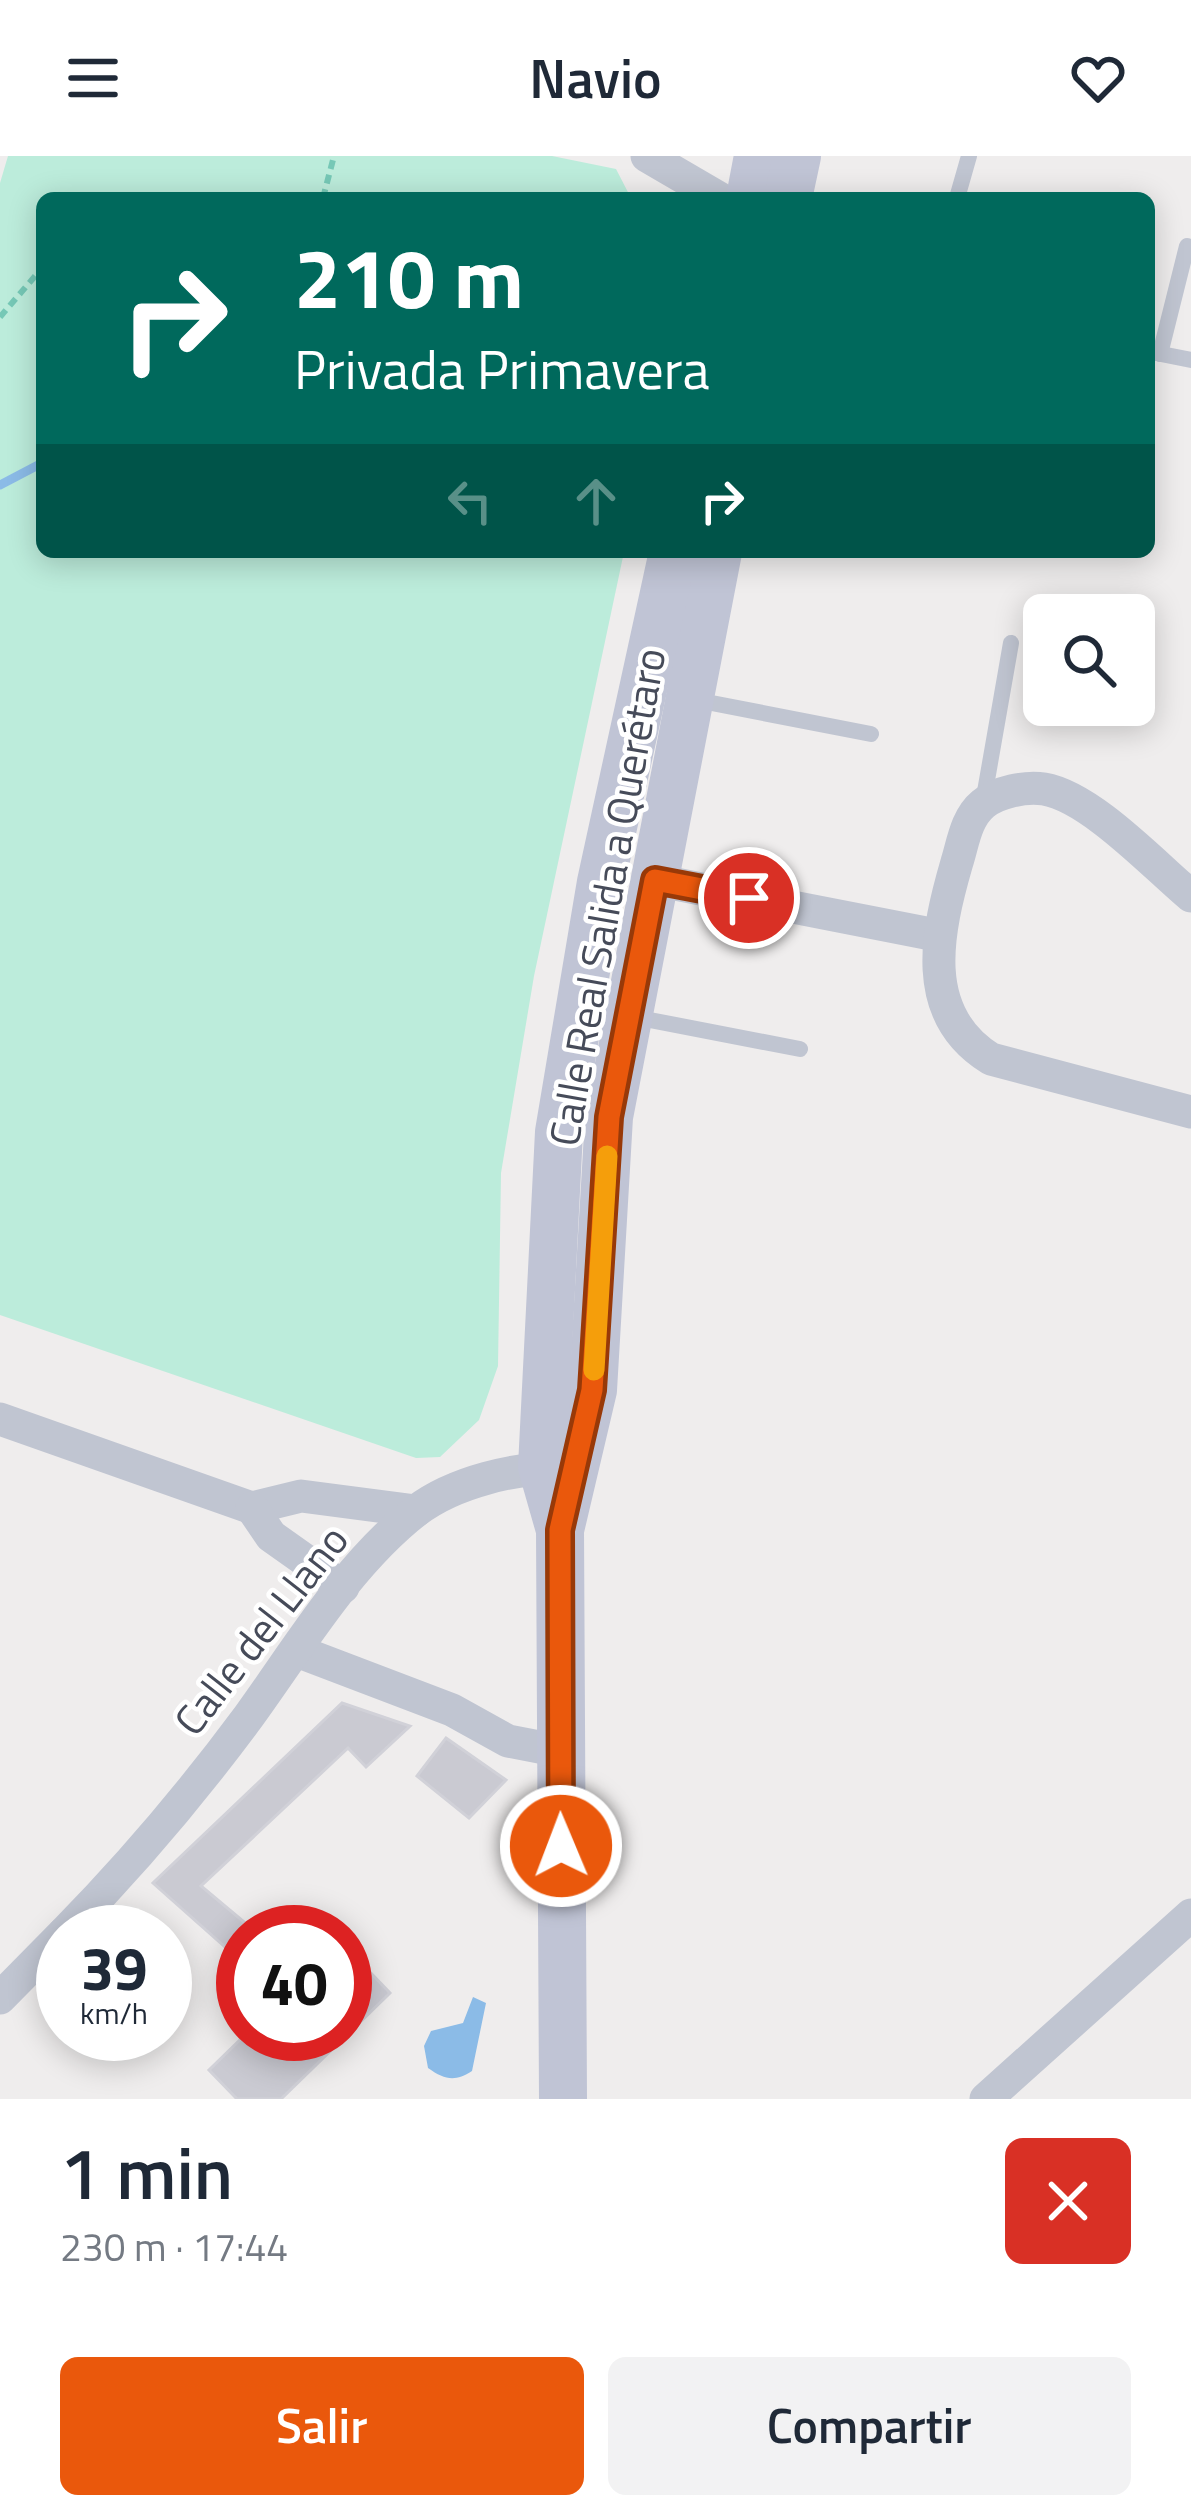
<!DOCTYPE html>
<html lang="es">
<head>
<meta charset="utf-8">
<style>
  body { margin:0; font-family:"Titillium Web",sans-serif; background:#f2f2f3; color:#1f2937; height:100vh; display:flex; flex-direction:column; font-size:45px; white-space:nowrap }
  * { box-sizing:border-box; margin:0 }
  p { font-size:39px; color:#747a83 }
  .icon { flex:none; width:66px; height:66px; fill:none; stroke:currentColor; stroke-width:2; stroke-linecap:round; stroke-linejoin:round }
  .map { position:relative; height:1943px; overflow:hidden }
  .sheet { display:flex; flex-direction:column; background:#fff; flex:1 }
  .sheet>* { flex:none }
  .banner { position:absolute; left:36px; top:36px; width:1119px; height:366px; border-radius:18px; box-shadow:0 6px 30px #0003; background:#00695c; color:#fff; overflow:hidden }
  .controls { position:absolute; left:1023px; top:438px; display:grid; gap:24px }
  .controls a { display:grid; place-items:center; width:132px; height:132px; border-radius:18px; background:#fff; box-shadow:0 6px 30px #0003; font-size:60px }
  .speed { position:absolute; left:36px; top:1749px; display:flex; gap:24px; font-size:60px; font-weight:700; text-align:center }
  .speed>* { display:grid; place-content:center; width:156px; height:156px; border-radius:50%; background:#fff; box-shadow:0 6px 30px #0003; line-height:1 }
  .speed small { font-size:30px; font-weight:400 }
  .speed .limit { border:18px solid #d22; background:#fff; color:#111 }
  .pin { position:absolute; display:grid; place-items:center; width:102px; height:102px; color:#fff; margin:-51px; border:6px solid #fff; border-radius:50%; box-shadow:0 3px 12px #0007 }
  .me { position:absolute; width:132px; margin:-66px; rotate:359deg; stroke-linejoin:round; filter:drop-shadow(0 0 9px #0008) }
  .turn { display:flex; align-items:center; gap:42px; height:252px; padding:0 60px; font-size:54px }
  .turn .icon { width:156px; height:156px; stroke-width:2.5 }
  .turn b { display:block; font-size:84px; line-height:102px }
  .lanes { display:flex; align-items:center; height:114px; padding:0 60px; background:#0003; justify-content:center; gap:60px; direction:ltr }
  .lanes .off { opacity:.35 }
  .round { display:grid; place-items:center; flex:none; width:126px; height:126px; border-radius:18px; background:#f2f2f3 }
  .head { display:flex; align-items:center; justify-content:space-between; height:204px; padding:0 60px }
  h1 { font-size:72px; font-weight:600; line-height:90px }
  .button { display:flex; gap:24px; margin-top:auto; padding:24px 60px }
  .button a { flex:1; height:138px; border-radius:18px; background:#ea580c; color:#fff; font-size:48px; font-weight:600; line-height:138px; text-align:center }
  .button a+a { background:#f2f2f3; color:#1f2937 }
  header { display:flex; justify-content:space-between; align-items:center; height:156px; padding:0 60px; background:#fff; font-size:54px; font-weight:600 }
  .map>svg:first-child { display:block }
  .green { fill:#bcecdb }
  .water { fill:#8bbbe7 }
  .lines { fill:none; stroke-linecap:round; stroke-linejoin:round }
  .stream { stroke:#8bbbe7; stroke-width:9 }
  .building { fill:#cacad2; stroke:#d1d1d8; stroke-width:3 }
  .path { stroke:#76c8b6; stroke-width:6; stroke-dasharray:9 6; stroke-linecap:butt }
  .lane { stroke:#c0c5d1; stroke-width:16 }
  .street { stroke:#c0c5d1; stroke-width:33 }
  .secondary { stroke:#c0c4d5; stroke-width:48 }
  .route-casing { stroke:#983908; stroke-width:30 }
  .route { stroke:#ea580c; stroke-width:21 }
  .slow { stroke:#f59e0b; stroke-width:21 }
  .labels { text-anchor:middle; stroke-width:9; stroke-linejoin:round; paint-order:stroke }
  .street-label { font-size:42px; fill:#464b59; stroke:#fff }
</style>
</head>
<body>
<header><svg class="icon" aria-label="menu" viewBox="0 0 24 24"><path d="M4 6h16M4 12h16M4 18h16"/></svg>Navio<svg class="icon" aria-label="heart" viewBox="0 0 24 24"><path d="M12 20l-8-8c-3-5 5-10 8-4 3-6 11-1 8 4z"/></svg></header>
<div class="map">
<svg width="1191" height="1943" viewBox="0 0 1191 1943">
  <rect width="100%" height="100%" fill="#efeded"/>
  <polygon class="green" points="8,0 552,0 616,13 631,42 42,42 42,396 624,396 534,820 501,1017 498,1210 479,1264 440,1301 416,1302 0,1159 0,27"/>
  <path class="water" d="M473 1841 486 1847 472 1915C455 1926 445 1924 428 1912L424 1890 431 1875 463 1867Z"/>
  <g class="lines">
    <polyline class="stream" points="0,329 42,307"/>
  </g>
  <g class="building">
    <polygon points="342,1547 410,1570 366,1611 348,1592 201,1730 256,1776 243,1776 243,1807 153,1727"/>
    <polygon points="446,1582 506,1624 469,1662 417,1620"/>
    <polygon points="345,1790 390,1837 281,1943 237,1943 209,1914 246,1878 345,1878"/>
  </g>
  <g class="lines">
    <g class="path">
      <polyline points="323,42 334,0"/>
      <polyline points="0,161 42,112"/>
    </g>
    <g class="lane">
      <polyline points="957,42 969,0"/>
      <polyline points="1151,196 1191,204"/>
      <polyline points="1160,198 1187,90 1191,94"/>
      <polyline points="691,543 871,578"/>
      <polyline points="983,647 1011,487"/>
      <polyline points="629,860 800,893"/>
    </g>
    <g class="street">
      <polyline points="647,0 719,42"/>
      <polyline points="655,724 936,779"/>
      <path d="M1191 740C1154 709 1091 641 1044 633 1026 630 997 636 983 648 966 662 963 687 957 706 937 775 918 858 991 903L1191 956"/>
      <polyline points="0,1263 252,1352 301,1340 416,1355"/>
      <polyline points="252,1352 271,1380 343,1431"/>
      <polyline points="297,1495 452,1554 508,1585 560,1595"/>
      <path d="M65 1776C132 1708 192 1637 249 1560 299 1491 348 1408 416 1355 454 1326 517 1311 564 1312"/>
      <polyline points="0,1842 63,1778"/>
      <polyline points="986,1943 1191,1759"/>
    </g>
    <g class="secondary">
      <polyline points="750,42 758,0"/>
      <polyline points="788,42 797,0"/>
      <polyline points="560,1374 593,1234 609,961 718,396"/>
      <polyline points="563,1943 560,1374 542,1311 559,976 601,726 673,396"/>
    </g>
  </g>
  <g class="lines">
    <g class="route-casing">
      <polyline id="route" points="561,1690 560,1374 592,1234 609,961 655,724 749,742"/>
    </g>
    <use href="#route" class="route"/>
    <polyline class="slow" points="594,1214 607,1000"/>
  </g>
  <g class="labels">
    <g class="street-label">
      <text transform="translate(607 741) rotate(-80)" y="15">Calle Real Salida a Querétaro</text>
      <text transform="translate(261 1474) rotate(-52)" y="15">Calle del Llano</text>
    </g>
  </g>
</svg>
<div class="controls">
<a><svg class="icon" aria-label="search" viewBox="0 0 24 24"><circle cx="10" cy="10" r="6"/><path d="M15 15l6 6"/></svg></a>
</div>
<div class="speed"><div>39<small>km/h</small></div><div class="limit">40</div></div>
<div class="pin" style="left:749px;top:742px;background:#d93025"><svg class="icon" aria-label="arrive" viewBox="0 0 24 24"><path d="M6 21V4h12l-3 4 3 4H6"/></svg></div>
<svg class="me" style="left:561px;top:1690px" viewBox="-20 -20 40 40"><circle r="17" fill="#ea580c" stroke="#fff" stroke-width="3"/><path d="M0-11L8 9 0 5-8 9z" fill="#fff"/></svg>
<div class="banner">
<div class="turn"><svg class="icon" aria-label="right" viewBox="0 0 24 24"><path d="M7 20v-9h11M14 6l5 5-5 5"/></svg><div><b>210 m</b>Privada Primavera</div></div>
<div class="lanes"><svg class="icon off" aria-label="left" viewBox="0 0 24 24"><path d="M17 20v-9H6M10 6l-5 5 5 5"/></svg><svg class="icon off" aria-label="ahead" viewBox="0 0 24 24"><path d="M12 20V5M6 11l6-6 6 6"/></svg><svg class="icon" aria-label="right" viewBox="0 0 24 24"><path d="M7 20v-9h11M14 6l5 5-5 5"/></svg></div>
</div>
</div>
<section class="sheet">
<div class="head"><div><h1>1 min</h1><p>230 m · 17:44</p></div><a class="round" style="background:#d93025;color:#fff"><svg class="icon" aria-label="close" viewBox="0 0 24 24"><path d="M6 6l12 12M18 6L6 18"/></svg></a></div>
<div class="button"><a>Salir</a><a>Compartir</a></div>
</section>
</body>
</html>
